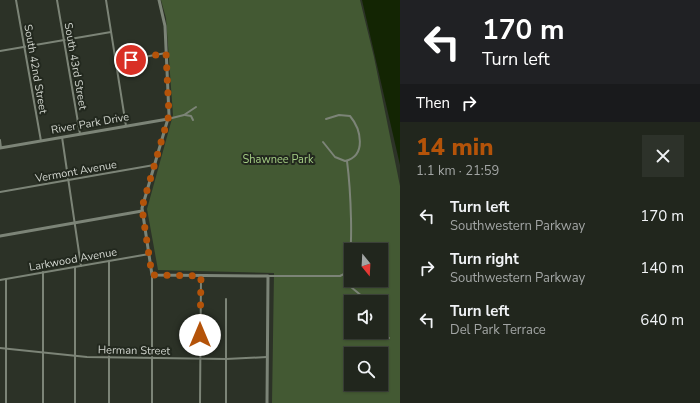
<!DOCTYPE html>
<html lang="en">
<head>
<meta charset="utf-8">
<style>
  body { margin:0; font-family:"Nunito Sans",sans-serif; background:#2d322a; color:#f1f3f6; height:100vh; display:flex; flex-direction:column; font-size:15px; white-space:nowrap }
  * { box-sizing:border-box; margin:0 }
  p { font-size:13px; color:#a2a5a4 }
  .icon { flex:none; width:22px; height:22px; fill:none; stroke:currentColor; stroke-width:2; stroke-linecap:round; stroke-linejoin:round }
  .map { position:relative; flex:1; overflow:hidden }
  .sheet { display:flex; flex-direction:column; background:#21261d; width:300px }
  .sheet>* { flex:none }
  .banner { background:#202124; color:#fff; overflow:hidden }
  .needle { width:26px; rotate:162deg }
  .buttons { position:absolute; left:344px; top:243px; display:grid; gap:8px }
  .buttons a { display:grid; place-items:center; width:44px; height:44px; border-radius:0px; background:#21261d; box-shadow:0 1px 3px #0004,0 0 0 1px #3e433b; font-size:20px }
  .pin { position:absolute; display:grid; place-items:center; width:34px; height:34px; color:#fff; margin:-17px; border:2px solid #fff; border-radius:50%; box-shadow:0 1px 4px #0007 }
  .me { position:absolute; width:44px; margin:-22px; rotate:0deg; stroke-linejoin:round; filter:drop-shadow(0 0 3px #0008) }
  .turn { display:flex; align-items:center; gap:14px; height:84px; padding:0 16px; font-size:18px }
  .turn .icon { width:52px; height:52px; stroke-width:2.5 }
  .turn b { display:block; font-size:28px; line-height:34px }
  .then { display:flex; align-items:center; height:38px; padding:0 16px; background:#0003; gap:8px; font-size:15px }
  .round { display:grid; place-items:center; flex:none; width:42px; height:42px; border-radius:0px; background:#2d322a }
  .summary { display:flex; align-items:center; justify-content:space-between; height:68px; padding:0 16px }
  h1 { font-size:24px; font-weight:800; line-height:30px; color:#b45309 }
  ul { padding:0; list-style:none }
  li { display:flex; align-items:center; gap:12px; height:52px; padding:0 16px }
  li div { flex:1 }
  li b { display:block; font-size:15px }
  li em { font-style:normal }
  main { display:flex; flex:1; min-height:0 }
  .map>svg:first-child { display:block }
  .green { fill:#435933; fill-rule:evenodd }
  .water { fill:#132503 }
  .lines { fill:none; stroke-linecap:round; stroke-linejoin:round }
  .minor { stroke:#7c8477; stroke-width:2 }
  .tertiary { stroke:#7c8477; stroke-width:3 }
  .route { stroke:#b45309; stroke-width:7; stroke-dasharray:0 12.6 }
  .labels { text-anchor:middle; stroke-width:4; stroke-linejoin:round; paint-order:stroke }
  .street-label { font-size:11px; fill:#d1d5ce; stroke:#22281e }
  .park-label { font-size:11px; fill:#a4cd84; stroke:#22281e }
</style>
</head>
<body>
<main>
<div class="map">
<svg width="400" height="403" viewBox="0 0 400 403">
  <rect width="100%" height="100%" fill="#2c3227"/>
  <path class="green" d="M161 0H360L374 57 400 186V403H272L274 273 158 270 147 209 173 115 166 18ZM351 250H381V280H351ZM351 302H381V332H351ZM351 354H381V384H351Z"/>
  <polygon class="water" points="362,0 400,0 400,165"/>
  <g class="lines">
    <g class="minor">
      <polyline points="16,0 41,141"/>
      <polyline points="57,0 80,134"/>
      <polyline points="106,0 126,126"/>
      <polyline points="0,51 111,32"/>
      <polyline points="116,62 166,53"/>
      <polyline points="185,115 191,116 193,120"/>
      <polyline points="168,119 184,115 196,107"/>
      <polyline points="62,137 81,266"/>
      <polyline points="0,140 1,148"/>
      <path d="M323 142 335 157 345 161C367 156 361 129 350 116L339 115 326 119"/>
      <polyline points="0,192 154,165"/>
      <polyline points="109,261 109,403"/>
      <polyline points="345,275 349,277 351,287 369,302"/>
      <path d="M269 276H340L346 273C355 255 350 184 347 161"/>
      <polyline points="0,280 149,254"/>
      <polyline points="378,332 379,337 382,339 389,338"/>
      <polyline points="0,348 87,357 226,359 267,357"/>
      <polyline points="6,403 6,279"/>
      <polyline points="43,403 43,272"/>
      <polyline points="75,403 75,267"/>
      <polyline points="152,403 152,275"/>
      <polyline points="200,403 201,276"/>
      <polyline points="226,403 226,299"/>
    </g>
    <g class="tertiary">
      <polyline points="159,0 165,26 169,115 142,208 152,275 268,276 267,403"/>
      <polyline points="0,148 168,119"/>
      <polyline points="0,236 142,211"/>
    </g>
  </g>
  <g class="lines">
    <polyline class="route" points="131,60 166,53 169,115 143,204 143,216 152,275 201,276 200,335"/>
  </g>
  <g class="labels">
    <g class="street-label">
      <text transform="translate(76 66) rotate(80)" y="4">South 43rd Street</text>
      <text transform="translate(36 69) rotate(80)" y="4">South 42nd Street</text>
      <text transform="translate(90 123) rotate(-10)" y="4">River Park Drive</text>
      <text transform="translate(76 171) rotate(-10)" y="4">Vermont Avenue</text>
      <text transform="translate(73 259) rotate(-10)" y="4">Larkwood Avenue</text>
      <text transform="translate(134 350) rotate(1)" y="4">Herman Street</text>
    </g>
    <g class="park-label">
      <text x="278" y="163">Shawnee Park</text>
    </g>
  </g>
</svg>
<div class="buttons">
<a><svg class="needle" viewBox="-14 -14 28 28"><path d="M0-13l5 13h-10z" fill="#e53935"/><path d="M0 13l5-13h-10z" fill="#a2a5a4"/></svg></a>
<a><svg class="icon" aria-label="sound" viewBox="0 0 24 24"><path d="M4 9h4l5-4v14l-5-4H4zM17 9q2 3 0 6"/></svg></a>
<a><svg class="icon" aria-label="search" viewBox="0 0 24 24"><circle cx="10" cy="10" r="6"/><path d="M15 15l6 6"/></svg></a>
</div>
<div class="pin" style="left:131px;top:60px;background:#d93025"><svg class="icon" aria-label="arrive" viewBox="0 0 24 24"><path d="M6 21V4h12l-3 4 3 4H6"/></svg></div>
<svg class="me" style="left:200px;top:335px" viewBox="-20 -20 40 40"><circle r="19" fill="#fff"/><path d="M0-13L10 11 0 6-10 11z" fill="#b45309"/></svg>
</div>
<section class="sheet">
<div class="banner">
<div class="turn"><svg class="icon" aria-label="left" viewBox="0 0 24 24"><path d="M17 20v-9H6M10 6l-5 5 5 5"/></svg><div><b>170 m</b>Turn left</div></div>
<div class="then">Then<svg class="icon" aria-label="right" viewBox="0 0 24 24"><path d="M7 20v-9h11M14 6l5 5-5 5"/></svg></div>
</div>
<div class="summary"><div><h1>14 min</h1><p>1.1 km · 21:59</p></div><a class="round"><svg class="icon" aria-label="close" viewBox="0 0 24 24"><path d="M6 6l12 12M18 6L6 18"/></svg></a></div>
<ul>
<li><svg class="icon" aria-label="left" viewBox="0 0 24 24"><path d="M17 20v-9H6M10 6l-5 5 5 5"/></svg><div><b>Turn left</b><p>Southwestern Parkway</p></div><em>170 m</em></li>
<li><svg class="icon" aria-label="right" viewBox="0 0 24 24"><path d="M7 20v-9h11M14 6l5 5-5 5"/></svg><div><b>Turn right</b><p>Southwestern Parkway</p></div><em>140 m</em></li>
<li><svg class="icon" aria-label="left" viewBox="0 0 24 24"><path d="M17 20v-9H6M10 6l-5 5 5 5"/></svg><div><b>Turn left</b><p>Del Park Terrace</p></div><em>640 m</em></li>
</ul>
</section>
</main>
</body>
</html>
